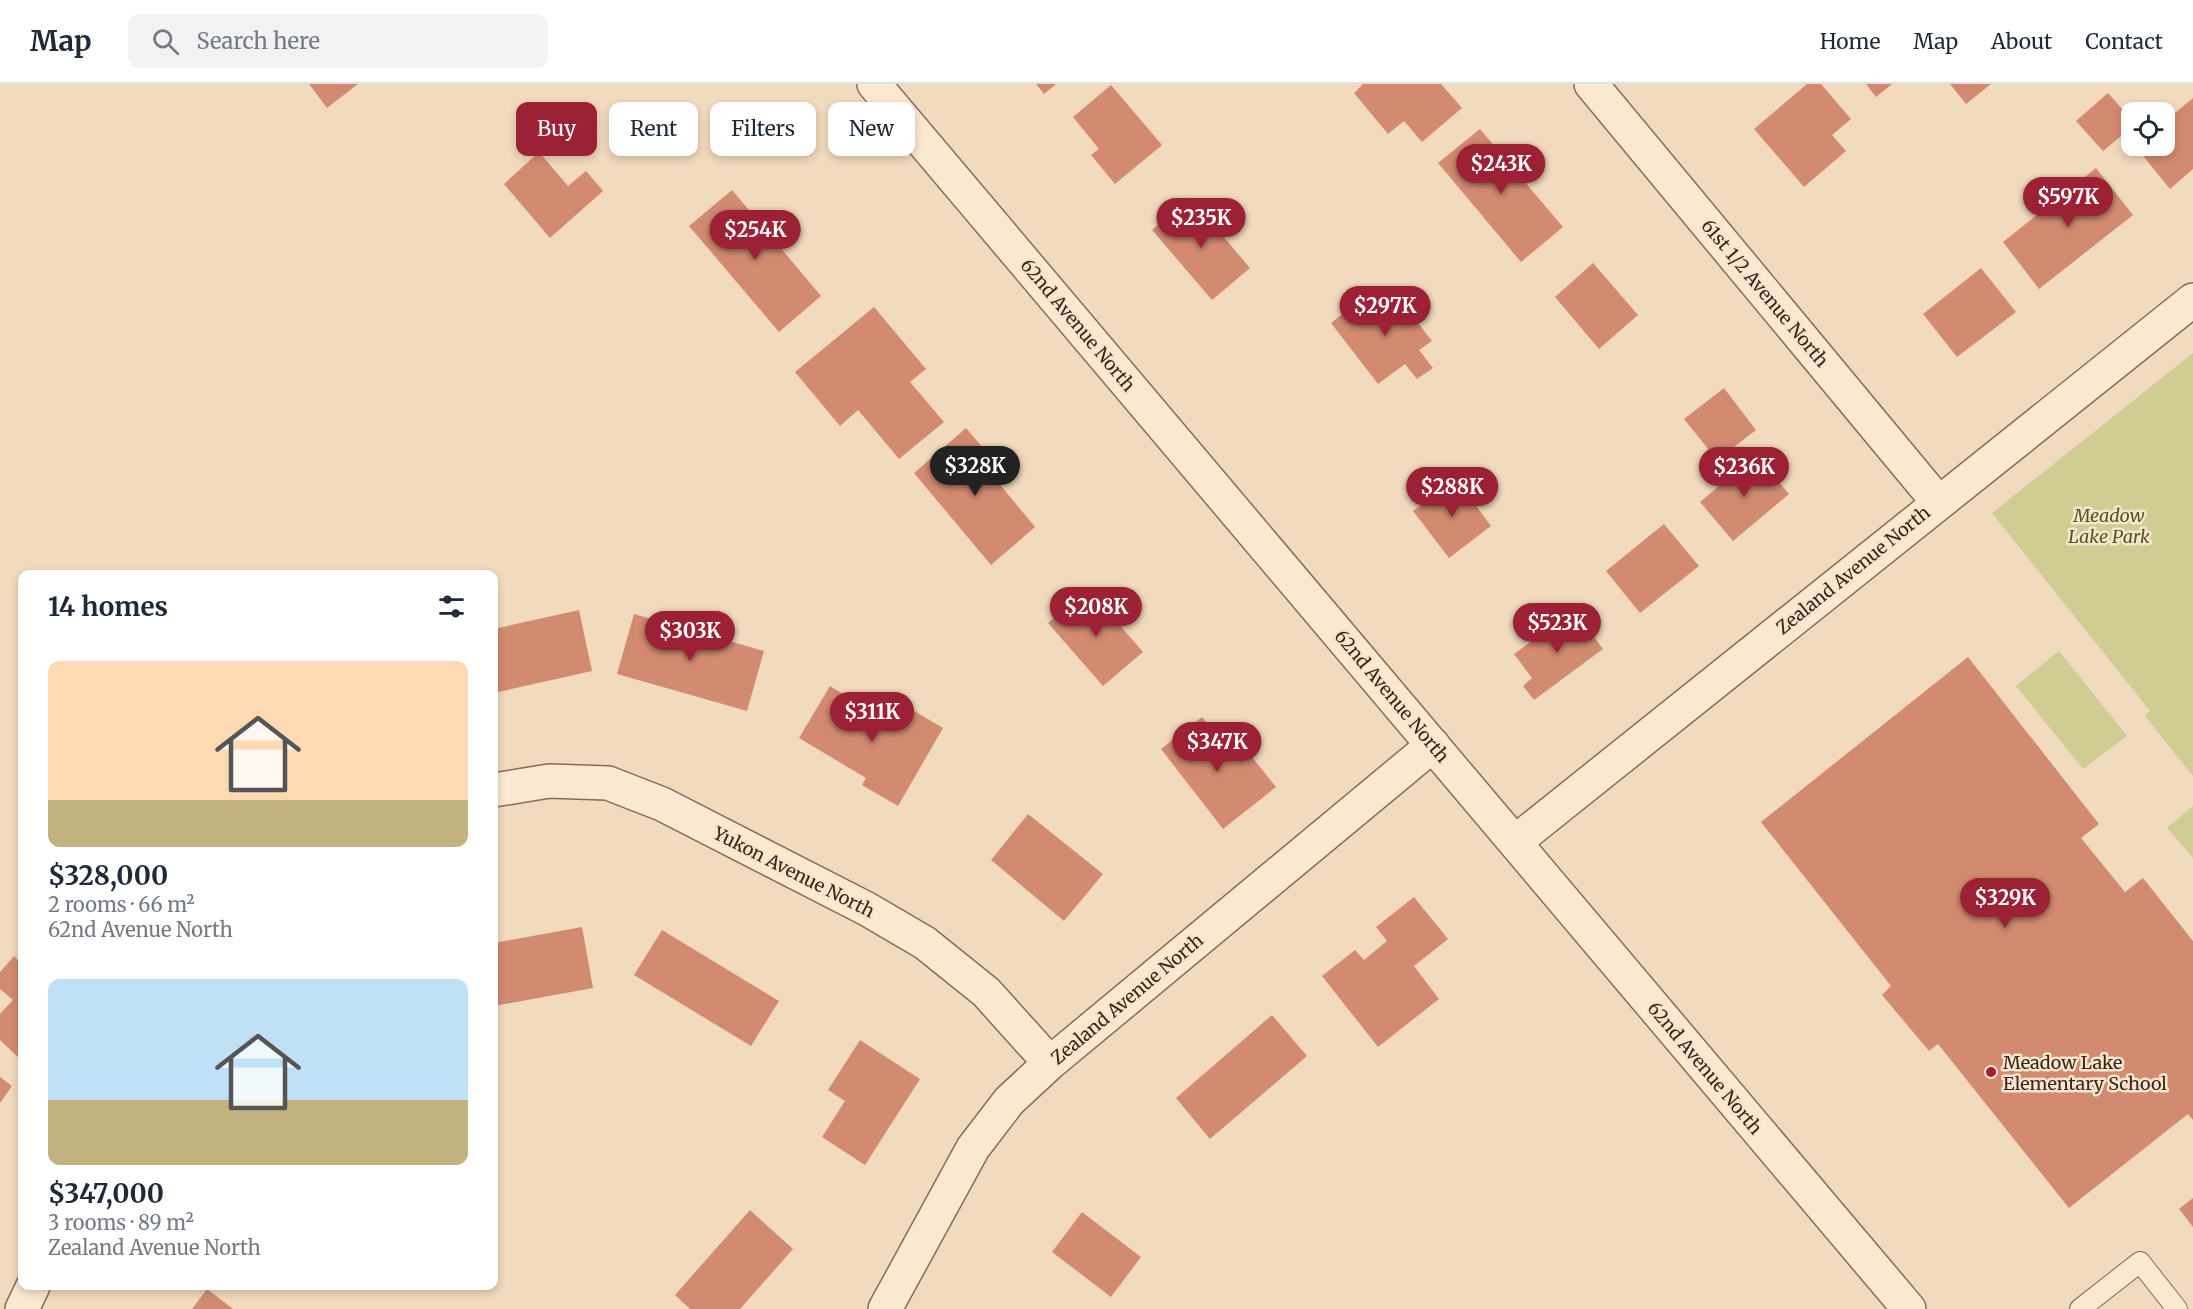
<!DOCTYPE html>
<meta charset="utf-8">
<style>
:root{--surface:#fff;--page:#f2f2f3;--text:#1f2937;--muted:#747a83;--line:#e0e1e3;--accent:#9d2135}
body{margin:0;font-family:Merriweather,serif;background:var(--page);color:var(--text);height:100vh;display:flex;flex-direction:column;font-size:22px;white-space:nowrap}
*{box-sizing:border-box;margin:0}
p{font-size:20px;color:var(--muted)}
.icon{flex:none;width:33px;height:33px;fill:none;stroke:currentColor;stroke-width:2;stroke-linecap:round;stroke-linejoin:round}
.map{position:relative;flex:1;overflow:hidden}
.sheet{position:absolute;left:18px;top:486px;width:480px;height:720px;display:flex;flex-direction:column;background:var(--surface);border-radius:12px;box-shadow:0 3px 9px #0003}
.sheet>*{flex:none}
.guide{position:absolute;left:516px;top:18px;width:570px;height:54px;display:flex;gap:12px}
.controls{position:absolute;left:2121px;top:18px;display:grid;gap:12px}
.controls a{display:grid;place-items:center;width:54px;height:54px;border-radius:12px;background:var(--surface);box-shadow:0 3px 9px #0003;font-size:30px}
.price{position:absolute;translate:-50% -51px;padding:0 14px;border-radius:21px;background:var(--accent);color:#fff;font-size:20px;line-height:39px;filter:drop-shadow(0 2px 3px #0008)}
.price::after{content:'';position:absolute;left:50%;top:36px;width:18px;height:14px;margin-left:-9px;background:inherit;clip-path:polygon(0 0,100% 0,50% 100%)}
.price.active{background:#222;color:#fff}
ul{padding:0;list-style:none}
li{display:grid;align-content:center;gap:12px;height:318px;padding:0 30px}
li span{display:grid;place-items:center;height:186px;border-radius:12px;color:#555}
li>.icon{margin-inline-start:auto}
span .icon{width:108px;height:108px;fill:#fffc;stroke-width:1}
li b{font-size:26px}
h2{display:flex;justify-content:space-between;align-items:center;height:72px;padding:0 30px;font-size:26px}
.tag{padding:0 21px;border-radius:12px;background:var(--surface);box-shadow:0 3px 9px #0003;font-size:21px;line-height:54px}
.tag.active{background:var(--accent);color:#fff}
header{display:flex;align-items:center;gap:36px;box-sizing:border-box;height:84px;padding:0 30px;background:var(--surface);border-bottom:2px solid var(--line)}
header strong{font-size:28px}
nav{display:flex;gap:33px;margin-inline-start:auto;font-size:21px}
.search{width:420px;height:54px;background:var(--page);display:flex;align-items:center;gap:15px;box-sizing:border-box;padding:0 21px;border-radius:12px;color:var(--muted);font-size:22px}
.map>svg:first-child{display:block}
</style>
<header>
<strong>Map</strong>
<div class="search"><svg class="icon" aria-label="search" viewBox="0 0 24 24"><circle cx="10" cy="10" r="6"/><path d="M15 15l6 6"/></svg>Search here</div>
<nav><a>Home</a><a>Map</a><a>About</a><a>Contact</a></nav>
</header>
<div class="map">
<svg width="2193" height="1225" viewBox="0 0 2193 1225">
<rect width="100%" height="100%" fill="#f1dabe"/>
<path fill="#cfcd91" d="M2193 269V692L2145 632 2150 627 1992 429Z
M2059 567 2127 652 2083 685 2016 602Z
M2193 722V774L2167 744Z"/>
<path fill="#d28b71" d="M309 0H358L327 24Z
M1036 0H1056L1044 10Z
M1363 0H1441L1462 24 1422 58 1404 37 1388 50 1354 9Z
M1807 0H1821L1851 35 1832 51 1846 67 1804 103 1754 45Z
M1866 0H1892L1876 13Z
M1950 0H1991L1966 20Z
M1111 1 1162 61 1115 100 1091 71 1099 65 1073 33Z
M2108 9 2132 36V43L2103 67 2076 37Z
M2193 14V85L2170 105 2135 62H2164V38Z
M1480 45 1563 143 1521 178 1438 79Z
M539 68 568 102 586 87 603 107 550 154 504 100Z
M2096 84 2133 131 2039 205 2003 158Z
M732 106 821 212 779 248 689 142Z
M1190 113 1250 184 1212 216 1152 146Z
M1593 179 1638 231 1599 265 1555 213Z
M1981 184 2016 228 1957 273 1923 230Z
M1393 207 1432 257 1419 266 1433 284 1417 295 1405 280 1378 300 1331 239 1364 213 1372 224Z
M874 223 926 285 910 298 944 338 899 375 858 326 840 342 795 288Z
M1724 304 1756 346 1717 376 1684 335Z
M966 344 996 379 988 386 1035 443 991 481 914 389Z
M1756 371 1789 410 1733 457 1700 418Z
M1456 395 1491 442 1449 474 1413 427Z
M1664 440 1699 482 1640 529 1606 487Z
M1088 505 1143 568 1103 602 1048 539Z
M579 526 592 587 494 609V545Z
M1574 526 1603 565 1534 616 1523 602 1532 594 1514 570Z
M634 530 764 567 747 627 617 590Z
M1968 573 2099 740 2081 754 2125 808 2143 794 2193 857V1036L2188 1030 2069 1124 1938 960 1929 967 1882 911 1891 902 1761 738Z
M830 602 893 640 904 621 943 644 898 722 862 701 866 694 799 654Z
M1202 633 1236 677 1248 668 1276 703 1223 745 1161 665Z
M1028 730 1103 790 1064 837 991 776Z
M1414 813 1448 855 1414 882 1439 915 1378 963 1322 892 1355 866 1364 876 1387 857 1376 843Z
M582 843 593 904 494 922V859Z
M662 846 779 917 751 962 634 891Z
M14 872 22 880V977L0 956V930L13 916 0 905V888Z
M1272 931 1307 972 1210 1055 1176 1014Z
M860 956 920 995 865 1081 822 1053 845 1017 828 1006Z
M0 993 12 1002 0 1019Z
M2193 1114V1143L2179 1125Z
M750 1126 793 1165 740 1225H690L675 1211Z
M1082 1128 1141 1173 1111 1213 1052 1168Z
M207 1205 233 1225H192Z"/>
<g fill="none" stroke-linecap="round" stroke-linejoin="round">
<g stroke="#8a6a55" stroke-width="22">
<path id="service" d="M2080 1225 2140 1178 2177 1225"/>
</g>
<g stroke="#8a6a55" stroke-width="36">
<path id="minor" d="M1591 0 1938 418
M494 706 549 697 608 699 662 720 867 825 925 859 986 908 1050 979
M1515 758 2193 216
M22 1225 33 1202
M885 1225 973 1064 1009 1017 1050 979 1433 661"/>
</g>
<g stroke="#8a6a55" stroke-width="36">
<path id="tertiary" d="M874 0 1909 1225"/>
</g>
<use href="#service" stroke="#fbe8d1" stroke-width="20"/>
<use href="#minor" stroke="#fbe8d1" stroke-width="33"/>
<use href="#tertiary" stroke="#fbe8d1" stroke-width="33"/>
</g>
<circle fill="#9d2135" stroke="#f8e5ce" stroke-width="2" cx="1991" cy="988" r="6"/>
<g text-anchor="middle" dominant-baseline="central" stroke-width="5" stroke-linejoin="round" paint-order="stroke">
<g font-size="18" fill="#38251b" stroke="#f8e5ce">
<text transform="translate(1765 209) rotate(50)">61st 1/2 Avenue North</text>
<text transform="translate(1078 241) rotate(50)">62nd Avenue North</text>
<text transform="translate(1853 486) rotate(-39)">Zealand Avenue North</text>
<text transform="translate(1392 612) rotate(50)">62nd Avenue North</text>
<text transform="translate(794 788) rotate(27)">Yukon Avenue North</text>
<text transform="translate(1127 915) rotate(-40)">Zealand Avenue North</text>
<text transform="translate(1705 984) rotate(50)">62nd Avenue North</text>
</g>
<g font-size="18" font-style="italic" fill="#515620" stroke="#f8e5ce">
<text x="2109" y="431">Meadow<tspan x="2109" dy="21">Lake Park</tspan></text>
</g>
<g font-size="18" fill="#38251b" stroke="#f8e5ce" text-anchor="start">
<text x="2003" y="978">Meadow Lake<tspan x="2003" dy="21">Elementary School</tspan></text>
</g>
</g>
</svg>
<div class="controls">
<a><svg class="icon" aria-label="locate" viewBox="0 0 24 24"><circle cx="12" cy="12" r="6"/><path d="M12 2v4M12 18v4M2 12h4M18 12h4"/></svg></a>
</div>
<b class="price" style="left:1501px;top:111px">$243K</b>
<b class="price" style="left:2068px;top:144px">$597K</b>
<b class="price" style="left:1201px;top:165px">$235K</b>
<b class="price" style="left:755px;top:177px">$254K</b>
<b class="price" style="left:1385px;top:253px">$297K</b>
<b class="price active" style="left:975px;top:413px">$328K</b>
<b class="price" style="left:1744px;top:414px">$236K</b>
<b class="price" style="left:1452px;top:434px">$288K</b>
<b class="price" style="left:1096px;top:554px">$208K</b>
<b class="price" style="left:1557px;top:570px">$523K</b>
<b class="price" style="left:690px;top:578px">$303K</b>
<b class="price" style="left:872px;top:659px">$311K</b>
<b class="price" style="left:1217px;top:689px">$347K</b>
<b class="price" style="left:2005px;top:845px">$329K</b>
<div class="guide">
<a class="tag active">Buy</a>
<a class="tag">Rent</a>
<a class="tag">Filters</a>
<a class="tag">New</a>
</div>
<section class="sheet">
<h2>14 homes<svg class="icon" aria-label="filters" viewBox="0 0 24 24"><path d="M4 7h16M4 17h16"/><circle cx="9" cy="7" r="2"/><circle cx="15" cy="17" r="2"/></svg></h2>
<ul>
<li><span style="background:linear-gradient(#ffd9b3 75%,#c2b280 0)"><svg class="icon" aria-label="home" viewBox="0 0 24 24"><path d="M3 11l9-7 9 7M6 9v11h12V9"/></svg></span><div><b>$328,000</b><p>2 rooms · 66 m²</p><p>62nd Avenue North</p></div></li>
<li><span style="background:linear-gradient(#bfe0f5 65%,#c2b280 0)"><svg class="icon" aria-label="home" viewBox="0 0 24 24"><path d="M3 11l9-7 9 7M6 9v11h12V9"/></svg></span><div><b>$347,000</b><p>3 rooms · 89 m²</p><p>Zealand Avenue North</p></div></li>
</ul>
</section>
</div>
